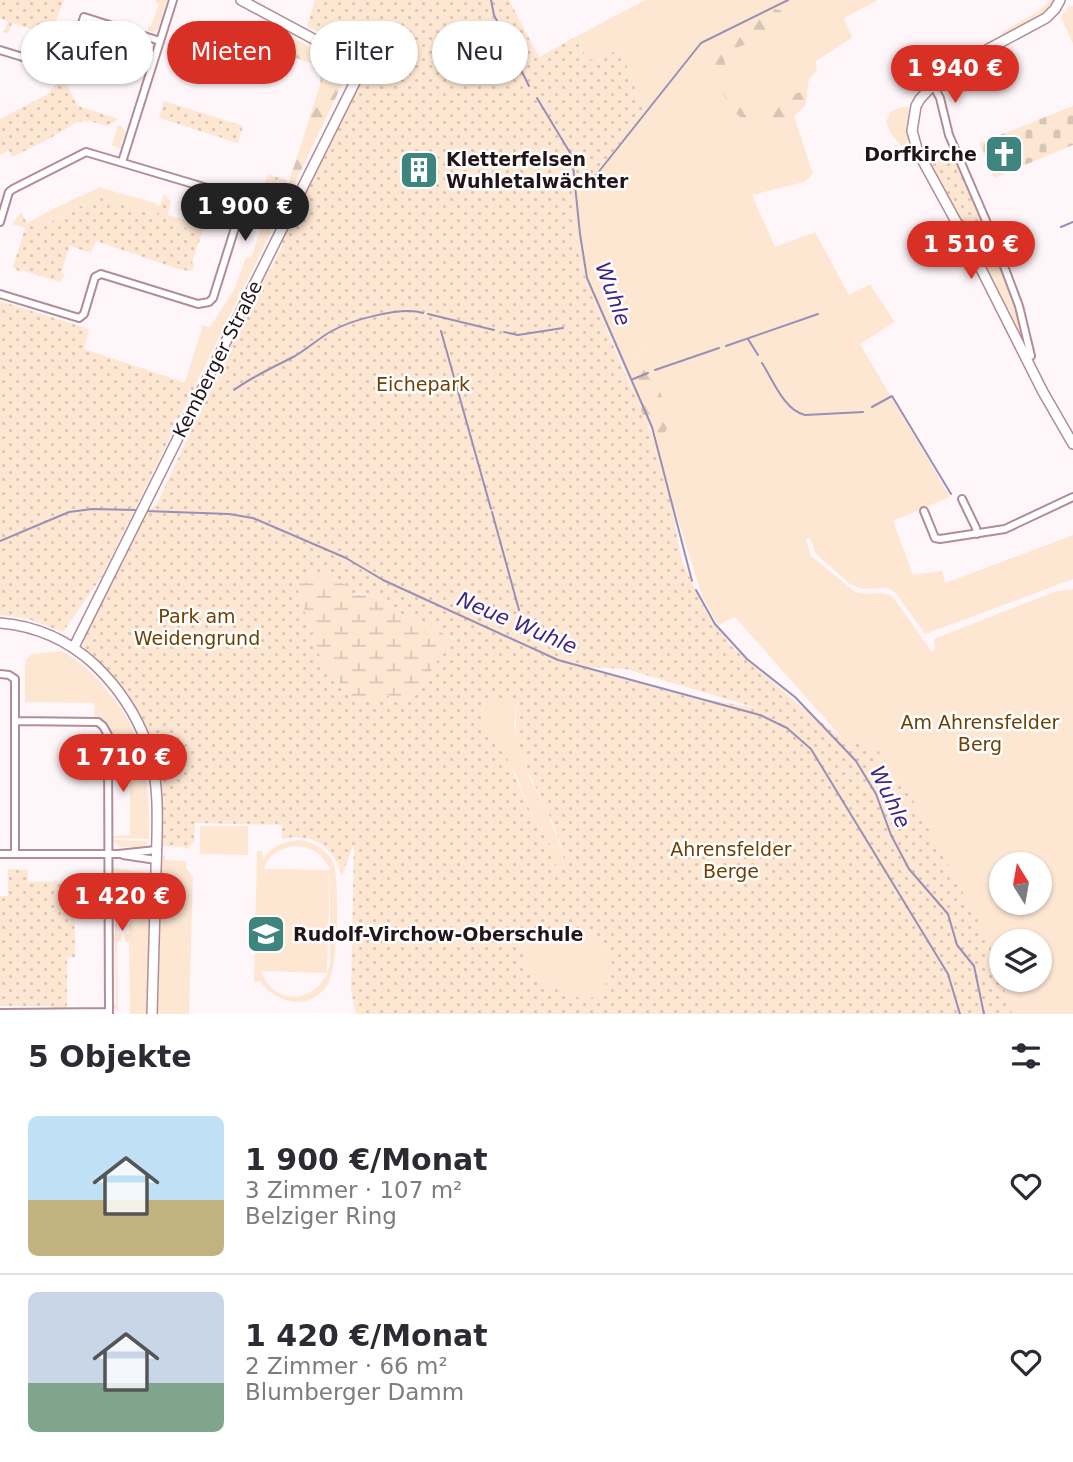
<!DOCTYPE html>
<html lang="de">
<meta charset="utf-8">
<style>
:root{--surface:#fff;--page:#f7f7f7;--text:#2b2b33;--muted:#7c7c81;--line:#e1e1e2;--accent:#d93025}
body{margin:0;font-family:"DejaVu Sans",sans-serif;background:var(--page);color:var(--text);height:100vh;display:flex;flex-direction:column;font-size:26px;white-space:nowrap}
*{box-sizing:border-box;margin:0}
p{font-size:23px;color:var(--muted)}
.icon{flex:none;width:38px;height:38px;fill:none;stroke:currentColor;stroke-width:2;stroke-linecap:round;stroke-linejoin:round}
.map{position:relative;height:1014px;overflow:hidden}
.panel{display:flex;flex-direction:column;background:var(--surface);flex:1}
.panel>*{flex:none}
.hud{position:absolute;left:21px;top:21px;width:700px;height:63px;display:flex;gap:14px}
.needle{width:46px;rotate:349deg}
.fabs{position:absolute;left:989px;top:852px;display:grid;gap:14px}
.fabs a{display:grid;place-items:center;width:63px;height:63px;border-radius:50%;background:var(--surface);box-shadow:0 2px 5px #0004;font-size:35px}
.price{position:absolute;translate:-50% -60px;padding:0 16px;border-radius:24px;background:var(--accent);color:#fff;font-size:23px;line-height:46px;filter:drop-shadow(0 2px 4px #0008)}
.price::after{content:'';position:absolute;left:50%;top:42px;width:21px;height:16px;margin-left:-10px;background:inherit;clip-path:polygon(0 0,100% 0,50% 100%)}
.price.current{background:#222;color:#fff}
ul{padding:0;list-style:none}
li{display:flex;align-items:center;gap:21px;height:175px;padding:0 28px}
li+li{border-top:2px solid var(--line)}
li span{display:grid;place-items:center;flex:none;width:196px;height:140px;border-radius:10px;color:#555}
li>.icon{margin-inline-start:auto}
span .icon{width:84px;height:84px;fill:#fffc;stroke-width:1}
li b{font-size:30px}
h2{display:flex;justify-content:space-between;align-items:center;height:84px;padding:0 28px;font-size:30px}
.pill{padding:0 24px;border-radius:32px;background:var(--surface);box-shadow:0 2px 5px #0004;font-size:24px;line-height:63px}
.pill.current{background:var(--accent);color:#fff}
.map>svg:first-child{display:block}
</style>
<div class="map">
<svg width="1073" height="1014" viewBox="0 0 1073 1014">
<defs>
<pattern id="forest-firs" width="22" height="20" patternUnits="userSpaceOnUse" patternTransform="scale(1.75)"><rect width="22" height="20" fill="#fde7d3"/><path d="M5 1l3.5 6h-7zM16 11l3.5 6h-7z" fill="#d9c5b5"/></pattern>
<pattern id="wetland-marsh" width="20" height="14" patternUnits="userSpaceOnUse" patternTransform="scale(1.75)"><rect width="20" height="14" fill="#fde7d3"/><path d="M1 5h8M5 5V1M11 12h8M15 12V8" fill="none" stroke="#d9c5b5"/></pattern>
<pattern id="cemetery-stones" width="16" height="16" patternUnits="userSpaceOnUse" patternTransform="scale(1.75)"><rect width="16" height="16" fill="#fde7d3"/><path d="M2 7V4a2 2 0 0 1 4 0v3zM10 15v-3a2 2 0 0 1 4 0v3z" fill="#d9c5b5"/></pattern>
<pattern id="park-dots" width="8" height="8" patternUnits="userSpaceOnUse" patternTransform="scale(1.75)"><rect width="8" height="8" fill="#fde7d3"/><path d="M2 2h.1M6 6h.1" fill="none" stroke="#d9c5b5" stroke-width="1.8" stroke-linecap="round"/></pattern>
</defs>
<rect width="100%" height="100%" fill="#fff6f9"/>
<path fill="#fde7d3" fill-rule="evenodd" d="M156 0H167L158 29 153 32 148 31V26H151L159 4 155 2Z
M645 0H878L844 18 852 38 816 61 817 71 809 79 805 106 794 116 813 174 804 182 752 195 775 247 815 232 849 295 870 284 895 322 860 344 950 497 893 521 913 575 942 571 945 583 1073 535V579L925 634 895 592 887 588 863 589 850 584 816 554 810 538 806 539 811 556 854 591C867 598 880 588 893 597L932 652 935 649 934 639 1056 591 1073 589V1014H1012L988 939 913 800 877 749 843 739 735 617 718 625 703 598 648 427 656 438 649 350 639 352 633 362 624 367 587 284 577 246 572 203 645 111 619 49 594 61 585 56 579 35ZM1001 864H1040V903H1001ZM1001 942H1040V980H1001Z
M1050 0H1056L1039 18 996 41 995 39 1003 35 1002 32 1039 11Z
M1069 6H1073V44L1061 17Z
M901 107H907L909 110C908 120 911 137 906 145L901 146 890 132 886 122 890 112Z
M118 125 122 126 127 137H123L120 145 123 147V149L113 146 112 144Z
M100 187 96 198 38 228 27 223C52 209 74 199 100 187Z
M105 189 155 203 160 206 158 215 102 198Z
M168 215 195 223 197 220 204 225 202 233 166 221Z
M242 216 263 218 270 223 271 232 195 386 184 385 202 328 199 325 210 327 235 288 246 257 251 258 262 225Z
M991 241 1012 295 1026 350 977 252 983 243Z
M62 651C86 665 96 677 113 698 147 740 149 784 149 839L111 838 114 836 130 835V734H111L107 725 95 719 94 703 25 702V661L32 654Z
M518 698 514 723 529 777 547 810 567 866 556 868V855L533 817 516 775 480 727 484 699Z
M200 826H248V855L200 854Z
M112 840 149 841 144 847H119Z
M301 840C314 843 324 848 332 860 341 876 338 968 328 984 312 1011 276 1005 260 981L254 983 257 851H262L263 859C272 846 284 841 301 840ZM293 846C311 846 324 854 330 870L264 869C268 855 279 849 293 846ZM330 873V965L327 973V972ZM261 971 327 973V974C312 1004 273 1005 261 971Z
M165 855V860L186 861V868L193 877 189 1014H157L161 857Z
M112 868 151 873 146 1014H130L129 942H125V934H129L130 873H115Z
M117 877V934H121V941L117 942 118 1010H116L112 1007 116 1003 115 944 111 941V934H115V882L112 880Z
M588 929 594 932 616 970 599 993 586 1001 534 978 524 968 526 944 530 937 572 936 581 931Z"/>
<path fill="url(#forest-firs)" d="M774 9 780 10 785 16V21L781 27 757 35 752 42 738 47 724 58 729 85 754 111 763 116 791 95 800 92 807 95 805 106 794 116 753 127C719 104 723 87 708 52L709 46 718 36Z
M285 33 343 66 346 76 285 204 281 208 268 206 250 196 252 183 285 194 320 85 321 72 313 69 314 64 284 54 278 71 274 70Z
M649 350 669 424 665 432 664 441C644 432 633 388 624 367L633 362 639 352Z"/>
<path fill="url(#wetland-marsh)" d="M313 571 344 584 358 595 369 594 389 603 399 614 428 624 456 641C451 648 442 653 437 661 422 685 419 701 389 703L390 695 372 701 352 700 318 653 297 587 298 580Z"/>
<path fill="url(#cemetery-stones)" d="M1073 106V145L994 178 979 143Z"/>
<path fill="url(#park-dots)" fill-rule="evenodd" d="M0 0H64L54 26 56 27 51 35 12 23 8 34 4 32 8 21 0 19Z
M315 0H509L539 57 579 35 585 56 594 61 620 49 645 112 572 203 577 246 587 284 648 427 669 494 682 561 705 610 730 645 797 703 843 739 877 749 913 800 988 939 1012 1014H356L351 990 354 843 342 876C334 846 312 832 282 839V825L195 823 194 842 187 849 184 847 162 846 160 765 149 732 127 692 84 648 83 637 147 511 157 504 263 277 267 269 270 271 283 244 280 243 283 236 354 94 368 70V63L377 44 366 39 355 46 344 45 307 26ZM313 571 344 584 351 593 369 594 389 603 399 614 428 624 456 640C451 649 442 653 437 661 422 685 420 701 389 703V694L372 701 352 700 318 653 297 587 298 580 307 583 309 573ZM585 667 626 669 757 708 686 696ZM484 699H518C510 745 527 769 546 808 555 826 561 847 566 866L556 868V855L533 817 503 749 480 727ZM588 929 594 932 616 970 599 993 586 1001 534 978 524 968 526 944 530 937C544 938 558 942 572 936 578 934 581 930 588 929Z
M59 80 66 83 78 106 119 119 107 126 90 121 77 122 47 140 12 157 9 150 0 155V119L48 94Z
M164 101 243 126 238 143 159 118Z
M949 147 985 229V234L977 240 971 239 926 158Z
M268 174 287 180 284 192 264 185Z
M100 187 105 189 103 198 157 215 164 194 171 202 166 221 202 233 192 263 194 264 193 270 189 271 178 269 96 241 91 253 70 246 61 273 65 274 60 282 21 270 20 272 13 267 25 228 12 224 21 212 27 223 39 228 96 198Z
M0 301 89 329 84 349 195 386 102 576 63 632 26 618 0 615Z
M8 869 28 870V882L74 881 75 957 67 958V1010H52L51 1006H0V896H8Z"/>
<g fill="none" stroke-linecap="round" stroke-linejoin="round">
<path stroke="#9890b6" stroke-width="2" d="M491 0 494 15 529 86
M440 56 497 57 515 61
M537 98 572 156 580 234 587 278 652 427 692 581
M585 189 701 43 788 0
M1061 227 1073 222
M428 314 494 330
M441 331 491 509
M504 332 518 335 563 328
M748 339 758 355
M726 346 818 314
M762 363C773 380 784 410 805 415L863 412
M655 370 719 348
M633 379 648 373
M234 390C253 376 274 367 295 356 307 349 318 339 330 332 350 320 402 306 423 313
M872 407 892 396 951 494
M145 511 229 514 253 518 346 558 383 580 558 660 760 715 787 728 811 749 948 974 960 1014
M492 512 519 610
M0 541 69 512 92 509 136 510
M696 590 715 624 747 659 795 697 856 761 876 794 891 835 909 869 948 914 957 945 974 966 984 1014"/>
<g stroke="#b28c98" stroke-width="10">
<path id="minor" d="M0 50 55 67H64L71 59 84 17 160 41
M262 74 265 75
M933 85 940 98 949 135 993 237 1019 306 1031 356
M122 162 173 0
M0 222 9 192 13 189 86 152 244 199 276 218 285 221
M970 247 993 237
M0 294 79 318 84 314 95 277 101 274 198 304 209 302 213 298 244 199
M962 499 976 528 977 534
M924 511 935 538 940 539 1005 529 1073 497
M0 674 9 675 15 679V854
M15 721 98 722 103 726 108 735 109 1014
M0 854H118L156 850
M123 855 156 860
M0 1013 109 1012"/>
</g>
<g stroke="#b28c98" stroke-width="12">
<path id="secondary" d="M1060 0 1055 9 1046 18 964 62 933 85 920 99 916 106 912 131 918 152 970 247 1043 392 1073 444
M0 623C37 626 68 640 95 665 118 687 136 714 147 744 161 784 157 829 156 871 155 918 153 966 152 1014
M74 647 358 76 357 67 347 57 241 0"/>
</g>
<use href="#minor" stroke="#fff" stroke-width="6"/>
<use href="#secondary" stroke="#fff" stroke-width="9"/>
</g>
<defs>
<g id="church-square" transform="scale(2.0125)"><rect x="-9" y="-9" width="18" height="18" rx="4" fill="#3e857f" stroke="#fff"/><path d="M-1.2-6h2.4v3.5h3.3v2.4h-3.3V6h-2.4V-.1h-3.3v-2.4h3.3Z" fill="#fff"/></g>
<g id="building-square" transform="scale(2.0125)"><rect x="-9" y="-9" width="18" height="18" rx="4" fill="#3e857f" stroke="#fff"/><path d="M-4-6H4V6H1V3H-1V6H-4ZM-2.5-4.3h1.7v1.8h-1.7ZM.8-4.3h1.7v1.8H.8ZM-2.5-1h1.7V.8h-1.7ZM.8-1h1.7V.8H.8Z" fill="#fff"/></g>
<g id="school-square" transform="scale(2.0125)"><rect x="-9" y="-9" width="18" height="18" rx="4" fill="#3e857f" stroke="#fff"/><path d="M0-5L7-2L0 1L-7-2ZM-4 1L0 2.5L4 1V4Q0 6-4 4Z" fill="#fff"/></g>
</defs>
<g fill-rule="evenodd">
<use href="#church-square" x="1004" y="154"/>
<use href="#building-square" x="419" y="170"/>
<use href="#school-square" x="266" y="934"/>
</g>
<g text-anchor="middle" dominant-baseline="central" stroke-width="5" stroke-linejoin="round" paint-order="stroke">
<g font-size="19" font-weight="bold" fill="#221419" stroke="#fff" text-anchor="start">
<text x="977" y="154" text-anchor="end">Dorfkirche</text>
<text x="446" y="159">Kletterfelsen<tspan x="446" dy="22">Wuhletalwächter</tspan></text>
<text x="293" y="934">Rudolf-Virchow-Oberschule</text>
</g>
<g font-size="19" fill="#221419" stroke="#fff">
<text transform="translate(217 359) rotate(-63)">Kemberger Straße</text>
</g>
<g font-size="19" fill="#6e4005" stroke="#fff">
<text x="423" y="384">Eichepark</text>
<text x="197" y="616">Park am<tspan x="197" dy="22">Weidengrund</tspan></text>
<text x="980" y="722">Am Ahrensfelder<tspan x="980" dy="22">Berg</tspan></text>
<text x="731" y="849">Ahrensfelder<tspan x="731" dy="22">Berge</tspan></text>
</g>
<g font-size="21" font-style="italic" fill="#402586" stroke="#fff">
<text transform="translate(613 294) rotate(70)">Wuhle</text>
<text transform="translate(517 623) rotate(23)">Neue Wuhle</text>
<text transform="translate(890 797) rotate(64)">Wuhle</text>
</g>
</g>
</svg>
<div class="fabs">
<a><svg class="needle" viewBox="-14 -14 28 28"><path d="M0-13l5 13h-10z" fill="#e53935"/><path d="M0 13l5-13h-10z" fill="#7c7c81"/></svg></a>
<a><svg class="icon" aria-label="layers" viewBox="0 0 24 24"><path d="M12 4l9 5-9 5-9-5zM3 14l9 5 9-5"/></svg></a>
</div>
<b class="price" style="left:955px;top:105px">1 940 €</b>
<b class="price current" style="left:245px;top:243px">1 900 €</b>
<b class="price" style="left:971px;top:281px">1 510 €</b>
<b class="price" style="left:123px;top:794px">1 710 €</b>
<b class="price" style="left:122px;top:933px">1 420 €</b>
<div class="hud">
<a class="pill">Kaufen</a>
<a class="pill current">Mieten</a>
<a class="pill">Filter</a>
<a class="pill">Neu</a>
</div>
</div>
<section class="panel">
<h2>5 Objekte<svg class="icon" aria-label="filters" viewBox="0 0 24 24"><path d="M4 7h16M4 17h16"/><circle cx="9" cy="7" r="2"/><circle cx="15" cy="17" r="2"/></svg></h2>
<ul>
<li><span style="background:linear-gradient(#bfe0f5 60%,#c2b280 0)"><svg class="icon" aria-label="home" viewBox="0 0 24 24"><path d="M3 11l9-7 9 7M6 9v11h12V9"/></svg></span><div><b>1 900 €/Monat</b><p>3 Zimmer · 107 m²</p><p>Belziger Ring</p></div><svg class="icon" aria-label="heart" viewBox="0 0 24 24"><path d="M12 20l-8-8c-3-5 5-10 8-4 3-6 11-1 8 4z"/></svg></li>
<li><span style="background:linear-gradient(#c9d6e8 65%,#7fa58c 0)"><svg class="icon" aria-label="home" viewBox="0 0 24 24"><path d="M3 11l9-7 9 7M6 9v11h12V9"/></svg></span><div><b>1 420 €/Monat</b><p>2 Zimmer · 66 m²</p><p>Blumberger Damm</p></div><svg class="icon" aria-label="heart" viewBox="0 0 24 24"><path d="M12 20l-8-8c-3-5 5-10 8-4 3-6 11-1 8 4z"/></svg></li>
</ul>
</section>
